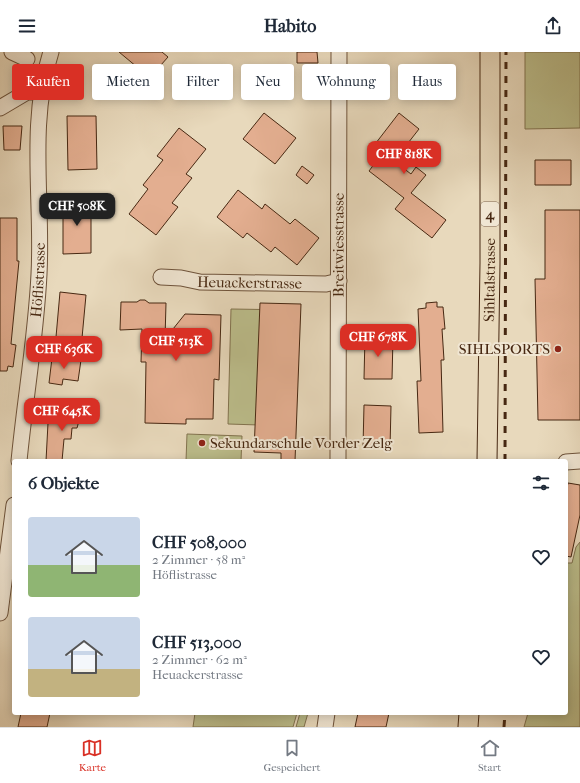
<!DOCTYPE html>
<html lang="de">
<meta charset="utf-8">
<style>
:root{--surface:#fff;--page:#f2f2f3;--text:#1f2937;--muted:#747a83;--line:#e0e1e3;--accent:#d93025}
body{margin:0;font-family:"IM FELL French Canon",serif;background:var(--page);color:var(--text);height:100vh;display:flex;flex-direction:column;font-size:15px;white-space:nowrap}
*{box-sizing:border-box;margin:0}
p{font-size:13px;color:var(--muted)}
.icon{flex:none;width:22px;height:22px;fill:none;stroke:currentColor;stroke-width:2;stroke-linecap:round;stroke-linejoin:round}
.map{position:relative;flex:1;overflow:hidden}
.details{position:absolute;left:12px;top:407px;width:556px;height:256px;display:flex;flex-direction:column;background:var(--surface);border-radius:4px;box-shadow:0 2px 10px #0003}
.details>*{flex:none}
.top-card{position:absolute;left:12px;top:12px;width:556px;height:36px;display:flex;gap:8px}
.price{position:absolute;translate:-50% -34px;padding:0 9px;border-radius:8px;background:var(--accent);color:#fff;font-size:13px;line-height:26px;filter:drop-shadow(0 1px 2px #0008)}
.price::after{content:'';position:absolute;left:50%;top:24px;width:12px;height:9px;margin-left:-6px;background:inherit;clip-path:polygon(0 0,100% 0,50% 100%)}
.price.active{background:#222;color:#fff}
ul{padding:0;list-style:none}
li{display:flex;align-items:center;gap:12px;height:100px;padding:0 16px}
li span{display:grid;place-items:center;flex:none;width:112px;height:80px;border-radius:4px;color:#555}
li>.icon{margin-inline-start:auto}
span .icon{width:48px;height:48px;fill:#fffc;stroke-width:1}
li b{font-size:17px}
h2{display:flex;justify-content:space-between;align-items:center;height:48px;padding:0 16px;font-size:17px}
.tag{padding:0 14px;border-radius:4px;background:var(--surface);box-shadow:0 2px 10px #0003;font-size:14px;line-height:36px}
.tag.active{background:var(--accent);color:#fff}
header{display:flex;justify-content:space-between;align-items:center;height:52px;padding:0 16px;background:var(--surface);font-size:18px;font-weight:800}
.tabs{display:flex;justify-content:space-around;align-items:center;height:56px;border-top:1px solid var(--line);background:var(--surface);font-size:11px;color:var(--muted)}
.tabs a{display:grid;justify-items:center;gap:2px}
.tabs .active{color:var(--accent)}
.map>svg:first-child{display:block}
</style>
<header><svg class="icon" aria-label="menu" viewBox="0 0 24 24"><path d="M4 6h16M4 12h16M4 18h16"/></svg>Habito<svg class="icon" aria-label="share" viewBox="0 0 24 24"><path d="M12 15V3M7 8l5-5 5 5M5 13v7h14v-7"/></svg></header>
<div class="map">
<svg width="580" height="675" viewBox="0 0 580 675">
<rect width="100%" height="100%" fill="#e8d9bc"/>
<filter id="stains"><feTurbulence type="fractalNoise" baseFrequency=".005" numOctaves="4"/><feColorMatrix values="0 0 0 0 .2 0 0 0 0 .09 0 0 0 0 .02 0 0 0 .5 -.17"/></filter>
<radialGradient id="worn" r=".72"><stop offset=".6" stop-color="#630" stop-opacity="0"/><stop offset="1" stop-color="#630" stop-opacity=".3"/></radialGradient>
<path fill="#bcbe8c" stroke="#82734f" d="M525 0H580V76L525 77Z
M231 257 293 258 290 374 228 372Z
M187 382 242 384 241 409H186Z
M580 490V675H524L528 661H566V511H572L576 495Z
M195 661H297L293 675H193Z
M300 661H308L304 675H296Z"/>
<path fill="#e3ae90" stroke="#472812" d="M119 0H162L168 5 153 22 146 16 143 20Z
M297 0H317L318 11H297Z
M264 61 296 86 275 112 243 87Z
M399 61 419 77 394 109 411 122 416 115 426 123 411 141 446 168 432 186 395 157 404 146 369 119 378 107 369 100Z
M67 64H96L97 117 68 118Z
M3 74H22L20 98H4Z
M179 76 206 97 186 122 192 126 172 151 178 155 156 183 129 162 148 137 143 133 163 108 157 104Z
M535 108H571V133H535Z
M302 114 314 123 307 132 296 123Z
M238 138 262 157 265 152 290 172 295 167 319 186 297 213 275 195 271 200 247 181 243 186 217 165Z
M63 149H91V201L63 202Z
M545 158H580V368H538L535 227H545Z
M0 166H17V209H19L11 292 16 293 13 315 8 314 7 319H0Z
M60 240 86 243 82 286 56 285Z
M140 248H145L149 251H166L165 287 185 262 221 263 219 328 214 327 213 367H186V372L145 371 146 310H141L142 277 120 278 121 250H137Z
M437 250V255H443L445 277H442L444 308H441L443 380 419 381 417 329H421L418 257 426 256V251Z
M260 251 301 252 295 409H281V401L254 400Z
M365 284 393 285 392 327H364Z
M59 305 81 308 78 329 63 327 62 333 49 331 52 306 59 307Z
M67 350 83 354 77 376H72L71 387H64L62 409H46L48 371H60Z
M364 353 391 354 390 396 363 395Z
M568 431 580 433V463L571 505 566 504V441Z
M21 661H50L47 675H18Z
M358 661H389L386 675H355Z"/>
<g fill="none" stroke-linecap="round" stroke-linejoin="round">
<g stroke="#6f543c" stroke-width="17">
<g id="minor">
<path d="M12 0 27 7"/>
<path d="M0 56 27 40H41"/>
<path id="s1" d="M161 225 181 226 200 230 326 232 339 229"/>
<path id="s2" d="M19 409C25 347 36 285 39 222 43 149 28 71 51 0"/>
<path id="s3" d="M338 409 339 0"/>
<path d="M566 410 580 409"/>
<path d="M0 561 14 453"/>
<path d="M325 675 327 661"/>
</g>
</g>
<g stroke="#472812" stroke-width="21">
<g id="major">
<path id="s4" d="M487 409 490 211V0"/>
<path d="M468 675 469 661"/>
</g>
</g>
<use href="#minor" stroke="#f0e6d3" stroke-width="15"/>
<use href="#major" stroke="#e8d9bc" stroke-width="19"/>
<path stroke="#472812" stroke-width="3" stroke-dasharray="7 7" stroke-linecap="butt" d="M505 409 506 0
M504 675 505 661"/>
</g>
<g fill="#8f2418" stroke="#f0e6d3" stroke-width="1.5">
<circle cx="558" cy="297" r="4"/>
<circle cx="202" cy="391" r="4"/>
</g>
<g text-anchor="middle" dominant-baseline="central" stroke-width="4" stroke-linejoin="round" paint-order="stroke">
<rect fill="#f0e6d3" stroke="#7a614c" stroke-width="1" x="481" y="150" width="18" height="24" rx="3"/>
<g font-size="14" font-weight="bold" fill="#472812">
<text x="490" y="162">4</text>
</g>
<g font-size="15" fill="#472812" stroke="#f0e6d3">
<text stroke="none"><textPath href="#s3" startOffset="216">Breitwiesstrasse</textPath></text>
<text stroke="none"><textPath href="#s2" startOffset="182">Höflistrasse</textPath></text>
<text stroke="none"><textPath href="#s4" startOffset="181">Sihltalstrasse</textPath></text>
<text stroke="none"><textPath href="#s1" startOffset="89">Heuackerstrasse</textPath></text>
</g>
<g font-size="15" fill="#472812" stroke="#f0e6d3" text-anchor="end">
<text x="550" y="297">SIHLSPORTS</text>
<text x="210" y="391" text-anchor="start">Sekundarschule Vorder Zelg</text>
</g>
</g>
<rect width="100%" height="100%" filter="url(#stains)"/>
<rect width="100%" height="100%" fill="url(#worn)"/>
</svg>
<b class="price" style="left:404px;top:123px">CHF 818K</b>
<b class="price active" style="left:77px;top:175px">CHF 508K</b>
<b class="price" style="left:378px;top:306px">CHF 678K</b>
<b class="price" style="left:176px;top:310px">CHF 513K</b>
<b class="price" style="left:64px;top:318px">CHF 636K</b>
<b class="price" style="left:62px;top:380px">CHF 645K</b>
<div class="top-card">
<a class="tag active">Kaufen</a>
<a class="tag">Mieten</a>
<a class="tag">Filter</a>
<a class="tag">Neu</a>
<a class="tag">Wohnung</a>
<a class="tag">Haus</a>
</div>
<section class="details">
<h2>6 Objekte<svg class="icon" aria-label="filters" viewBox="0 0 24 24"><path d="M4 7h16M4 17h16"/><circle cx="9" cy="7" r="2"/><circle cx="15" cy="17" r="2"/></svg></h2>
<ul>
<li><span style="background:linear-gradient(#c9d6e8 60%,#8fb573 0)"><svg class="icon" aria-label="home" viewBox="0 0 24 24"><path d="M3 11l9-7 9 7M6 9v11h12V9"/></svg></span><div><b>CHF 508,000</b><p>2 Zimmer · 58 m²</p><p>Höflistrasse</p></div><svg class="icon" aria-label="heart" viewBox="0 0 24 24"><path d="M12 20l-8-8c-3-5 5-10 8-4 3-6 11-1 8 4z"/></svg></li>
<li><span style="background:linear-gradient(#c9d6e8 65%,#c2b280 0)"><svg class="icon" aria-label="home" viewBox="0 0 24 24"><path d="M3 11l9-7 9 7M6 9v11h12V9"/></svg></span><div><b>CHF 513,000</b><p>2 Zimmer · 62 m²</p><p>Heuackerstrasse</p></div><svg class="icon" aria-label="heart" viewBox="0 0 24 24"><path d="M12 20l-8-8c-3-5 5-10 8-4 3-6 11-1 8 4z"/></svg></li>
</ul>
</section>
</div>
<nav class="tabs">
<a class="active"><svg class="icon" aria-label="map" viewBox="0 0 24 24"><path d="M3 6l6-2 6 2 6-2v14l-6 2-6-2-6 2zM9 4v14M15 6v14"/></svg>Karte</a>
<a><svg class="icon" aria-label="saved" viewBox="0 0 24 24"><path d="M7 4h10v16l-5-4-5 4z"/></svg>Gespeichert</a>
<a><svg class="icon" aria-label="home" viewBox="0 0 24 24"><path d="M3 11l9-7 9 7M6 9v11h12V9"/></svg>Start</a>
</nav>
